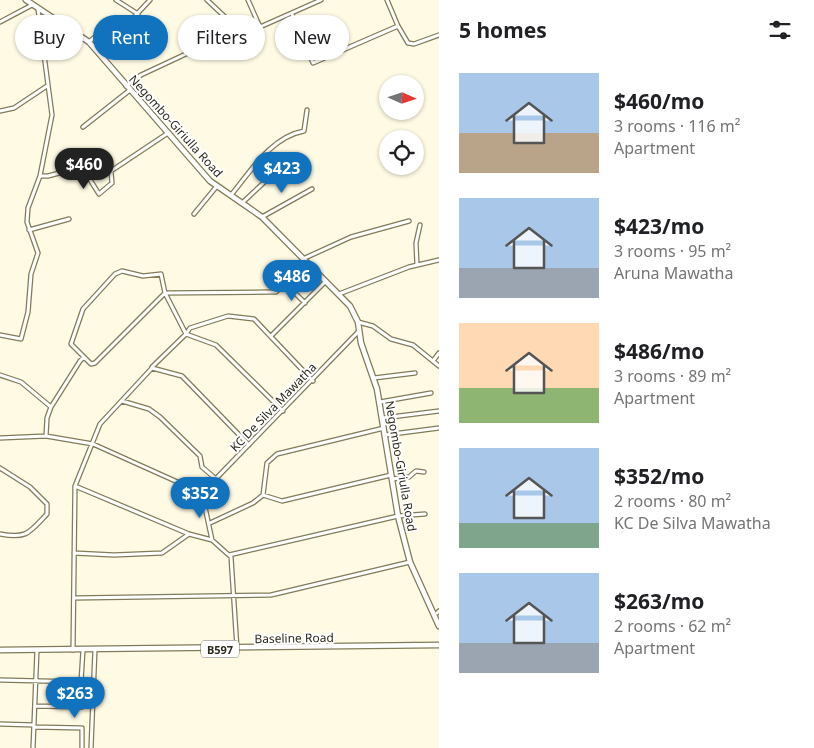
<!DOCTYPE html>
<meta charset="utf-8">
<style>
:root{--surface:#fff;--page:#f2f2f2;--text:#202124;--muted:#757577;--accent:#1172be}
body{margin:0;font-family:"Noto Sans",sans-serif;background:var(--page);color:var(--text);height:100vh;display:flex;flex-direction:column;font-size:19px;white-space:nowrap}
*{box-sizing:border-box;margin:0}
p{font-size:16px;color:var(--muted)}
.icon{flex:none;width:28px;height:28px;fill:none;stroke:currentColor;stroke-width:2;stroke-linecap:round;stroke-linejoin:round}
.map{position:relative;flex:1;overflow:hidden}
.side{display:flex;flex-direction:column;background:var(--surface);width:375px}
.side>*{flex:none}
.banner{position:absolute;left:15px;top:15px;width:349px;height:45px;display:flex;gap:10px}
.needle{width:32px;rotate:93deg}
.tools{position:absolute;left:379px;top:75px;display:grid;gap:10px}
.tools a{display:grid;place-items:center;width:45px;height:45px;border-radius:50%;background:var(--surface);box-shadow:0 1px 4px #0004;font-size:25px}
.price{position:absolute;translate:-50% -42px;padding:0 11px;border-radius:18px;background:var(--accent);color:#fff;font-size:16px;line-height:32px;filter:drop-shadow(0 1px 2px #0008)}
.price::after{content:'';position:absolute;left:50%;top:30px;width:15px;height:11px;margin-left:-8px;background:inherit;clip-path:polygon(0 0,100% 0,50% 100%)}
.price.current{background:#222;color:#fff}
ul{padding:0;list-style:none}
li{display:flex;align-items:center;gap:15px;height:125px;padding:0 20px}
li span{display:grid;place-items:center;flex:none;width:140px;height:100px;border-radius:0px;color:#555}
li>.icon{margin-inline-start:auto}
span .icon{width:60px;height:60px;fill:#fffc;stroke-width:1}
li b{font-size:21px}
h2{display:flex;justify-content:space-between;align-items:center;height:60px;padding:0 20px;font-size:21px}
.tag{padding:0 18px;border-radius:22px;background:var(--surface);box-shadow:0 1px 4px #0004;font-size:18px;line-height:45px}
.tag.current{background:var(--accent);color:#fff}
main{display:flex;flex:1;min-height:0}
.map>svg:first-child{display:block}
</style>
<main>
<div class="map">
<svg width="439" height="748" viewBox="0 0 439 748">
<rect width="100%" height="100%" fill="#fefae4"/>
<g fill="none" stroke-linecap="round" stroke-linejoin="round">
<g stroke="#817b59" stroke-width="5.5">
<path id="minor" d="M116 0 138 14
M207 0 239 30
M248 0 260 27
M387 0 398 26 408 43 414 44 439 35
M292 14 313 63 398 26
M0 22 32 5
M89 42 105 28 116 33 120 32 150 0
M126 86 141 75 235 31 260 27 321 0
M0 111 14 108 47 86
M83 127 130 90
M40 176H48L82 167 99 194 112 183 111 171 168 133
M231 195C251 171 271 137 304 131L307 110
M242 203 272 175 281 182
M194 214 217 186
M262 217 312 189
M29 230 69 219
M305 258 351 237 409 221
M417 265 416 243 420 225
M339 294 409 267 439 260
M358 322 373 326 391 339 413 345 439 366
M0 335 21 339 28 312 31 274 38 253 27 222 28 208 40 176 52 115 38 9
M271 336 326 281
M84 357 71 344 83 309 115 274 122 271 143 276 161 274 165 293 270 292H276L285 283 305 303
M433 361 439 353
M152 367 186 334 216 345 283 411
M0 375 21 382 51 407 47 418 46 436
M374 378 415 373
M122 401 149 409 160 417 200 456 202 467 216 479
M380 402 431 393
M51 407 80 361 84 357 91 364 95 363 165 293 186 334 190 328 228 316 254 319 313 381
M383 418 439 411
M385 435 439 428
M0 438 46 436 93 444 202 493 359 331
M0 468 30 487 47 504V514C29 533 27 539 0 534
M392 479 409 477 416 471 424 472
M75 486 189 534 212 540 231 557 237 648
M202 493 212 540
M263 495 282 501 391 475
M210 523 253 503 263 495 267 463 277 454 384 428
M74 553 114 555 162 553 189 534
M229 555 398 516 425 514
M75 598 271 595 410 562
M437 613 439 611
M73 650 75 486 100 424 152 368 182 376 249 445
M0 680 84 682 82 707 35 706
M81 682 83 650
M0 724 34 725
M34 727 82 728V748
M33 748 37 650
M91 748 95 649"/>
</g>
<g stroke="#817b59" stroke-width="7">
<path id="major" d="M26 0 89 42 210 181 262 217 350 306 358 322 361 343 377 389 398 516 410 562 439 626
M0 650 439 645"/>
</g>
<use href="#minor" stroke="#fff" stroke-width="3"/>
<use href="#major" stroke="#fff" stroke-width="4.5"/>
</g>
<g text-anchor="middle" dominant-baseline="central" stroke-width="4" stroke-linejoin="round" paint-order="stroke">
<rect fill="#fff" stroke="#6c6a60" stroke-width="1" x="201" y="640.5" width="38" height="17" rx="4"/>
<g font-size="11" font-weight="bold" fill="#2d2a1c">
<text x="220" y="649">B597</text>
</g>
<g font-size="12" fill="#2d2a1c" stroke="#fff">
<text transform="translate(176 126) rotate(48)">Negombo-Giriulla Road</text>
<text transform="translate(273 407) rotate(-46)">KC De Silva Mawatha</text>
<text transform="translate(401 466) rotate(80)">Negombo-Giriulla Road</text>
<text transform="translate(294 638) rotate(-1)">Baseline Road</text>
</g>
</g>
</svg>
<div class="tools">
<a><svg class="needle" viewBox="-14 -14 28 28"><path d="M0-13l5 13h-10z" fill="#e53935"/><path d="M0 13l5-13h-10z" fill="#757577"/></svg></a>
<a><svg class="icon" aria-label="locate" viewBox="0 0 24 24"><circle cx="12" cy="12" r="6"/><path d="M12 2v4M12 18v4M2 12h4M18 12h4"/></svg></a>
</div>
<b class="price current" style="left:84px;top:190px">$460</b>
<b class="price" style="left:282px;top:194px">$423</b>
<b class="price" style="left:292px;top:302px">$486</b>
<b class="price" style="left:200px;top:519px">$352</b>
<b class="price" style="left:75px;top:719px">$263</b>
<div class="banner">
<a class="tag">Buy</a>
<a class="tag current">Rent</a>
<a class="tag">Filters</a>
<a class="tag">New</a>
</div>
</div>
<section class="side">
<h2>5 homes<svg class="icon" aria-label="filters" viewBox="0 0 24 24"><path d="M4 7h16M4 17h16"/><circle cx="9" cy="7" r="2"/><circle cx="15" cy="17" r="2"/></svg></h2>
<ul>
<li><span style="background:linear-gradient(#a9c7e8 60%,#b9a48a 0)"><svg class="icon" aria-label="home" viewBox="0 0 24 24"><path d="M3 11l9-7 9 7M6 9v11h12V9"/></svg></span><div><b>$460/mo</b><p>3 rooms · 116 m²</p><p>Apartment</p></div></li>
<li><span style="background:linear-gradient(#a9c7e8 70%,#9aa5b1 0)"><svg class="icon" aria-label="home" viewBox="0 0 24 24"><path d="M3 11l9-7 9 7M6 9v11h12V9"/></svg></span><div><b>$423/mo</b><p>3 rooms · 95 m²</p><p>Aruna Mawatha</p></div></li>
<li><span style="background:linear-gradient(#ffd9b3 65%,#8fb573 0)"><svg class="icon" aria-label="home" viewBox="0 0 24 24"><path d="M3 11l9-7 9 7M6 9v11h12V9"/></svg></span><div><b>$486/mo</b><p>3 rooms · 89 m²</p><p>Apartment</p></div></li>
<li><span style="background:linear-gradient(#a9c7e8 75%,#7fa58c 0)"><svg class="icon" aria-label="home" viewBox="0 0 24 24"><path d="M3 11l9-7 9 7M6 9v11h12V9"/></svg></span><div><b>$352/mo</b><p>2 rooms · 80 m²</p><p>KC De Silva Mawatha</p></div></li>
<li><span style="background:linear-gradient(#a9c7e8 70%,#9aa5b1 0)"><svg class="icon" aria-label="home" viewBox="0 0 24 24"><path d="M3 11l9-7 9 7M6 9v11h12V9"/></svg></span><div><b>$263/mo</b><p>2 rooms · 62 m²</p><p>Apartment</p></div></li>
</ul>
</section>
</main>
